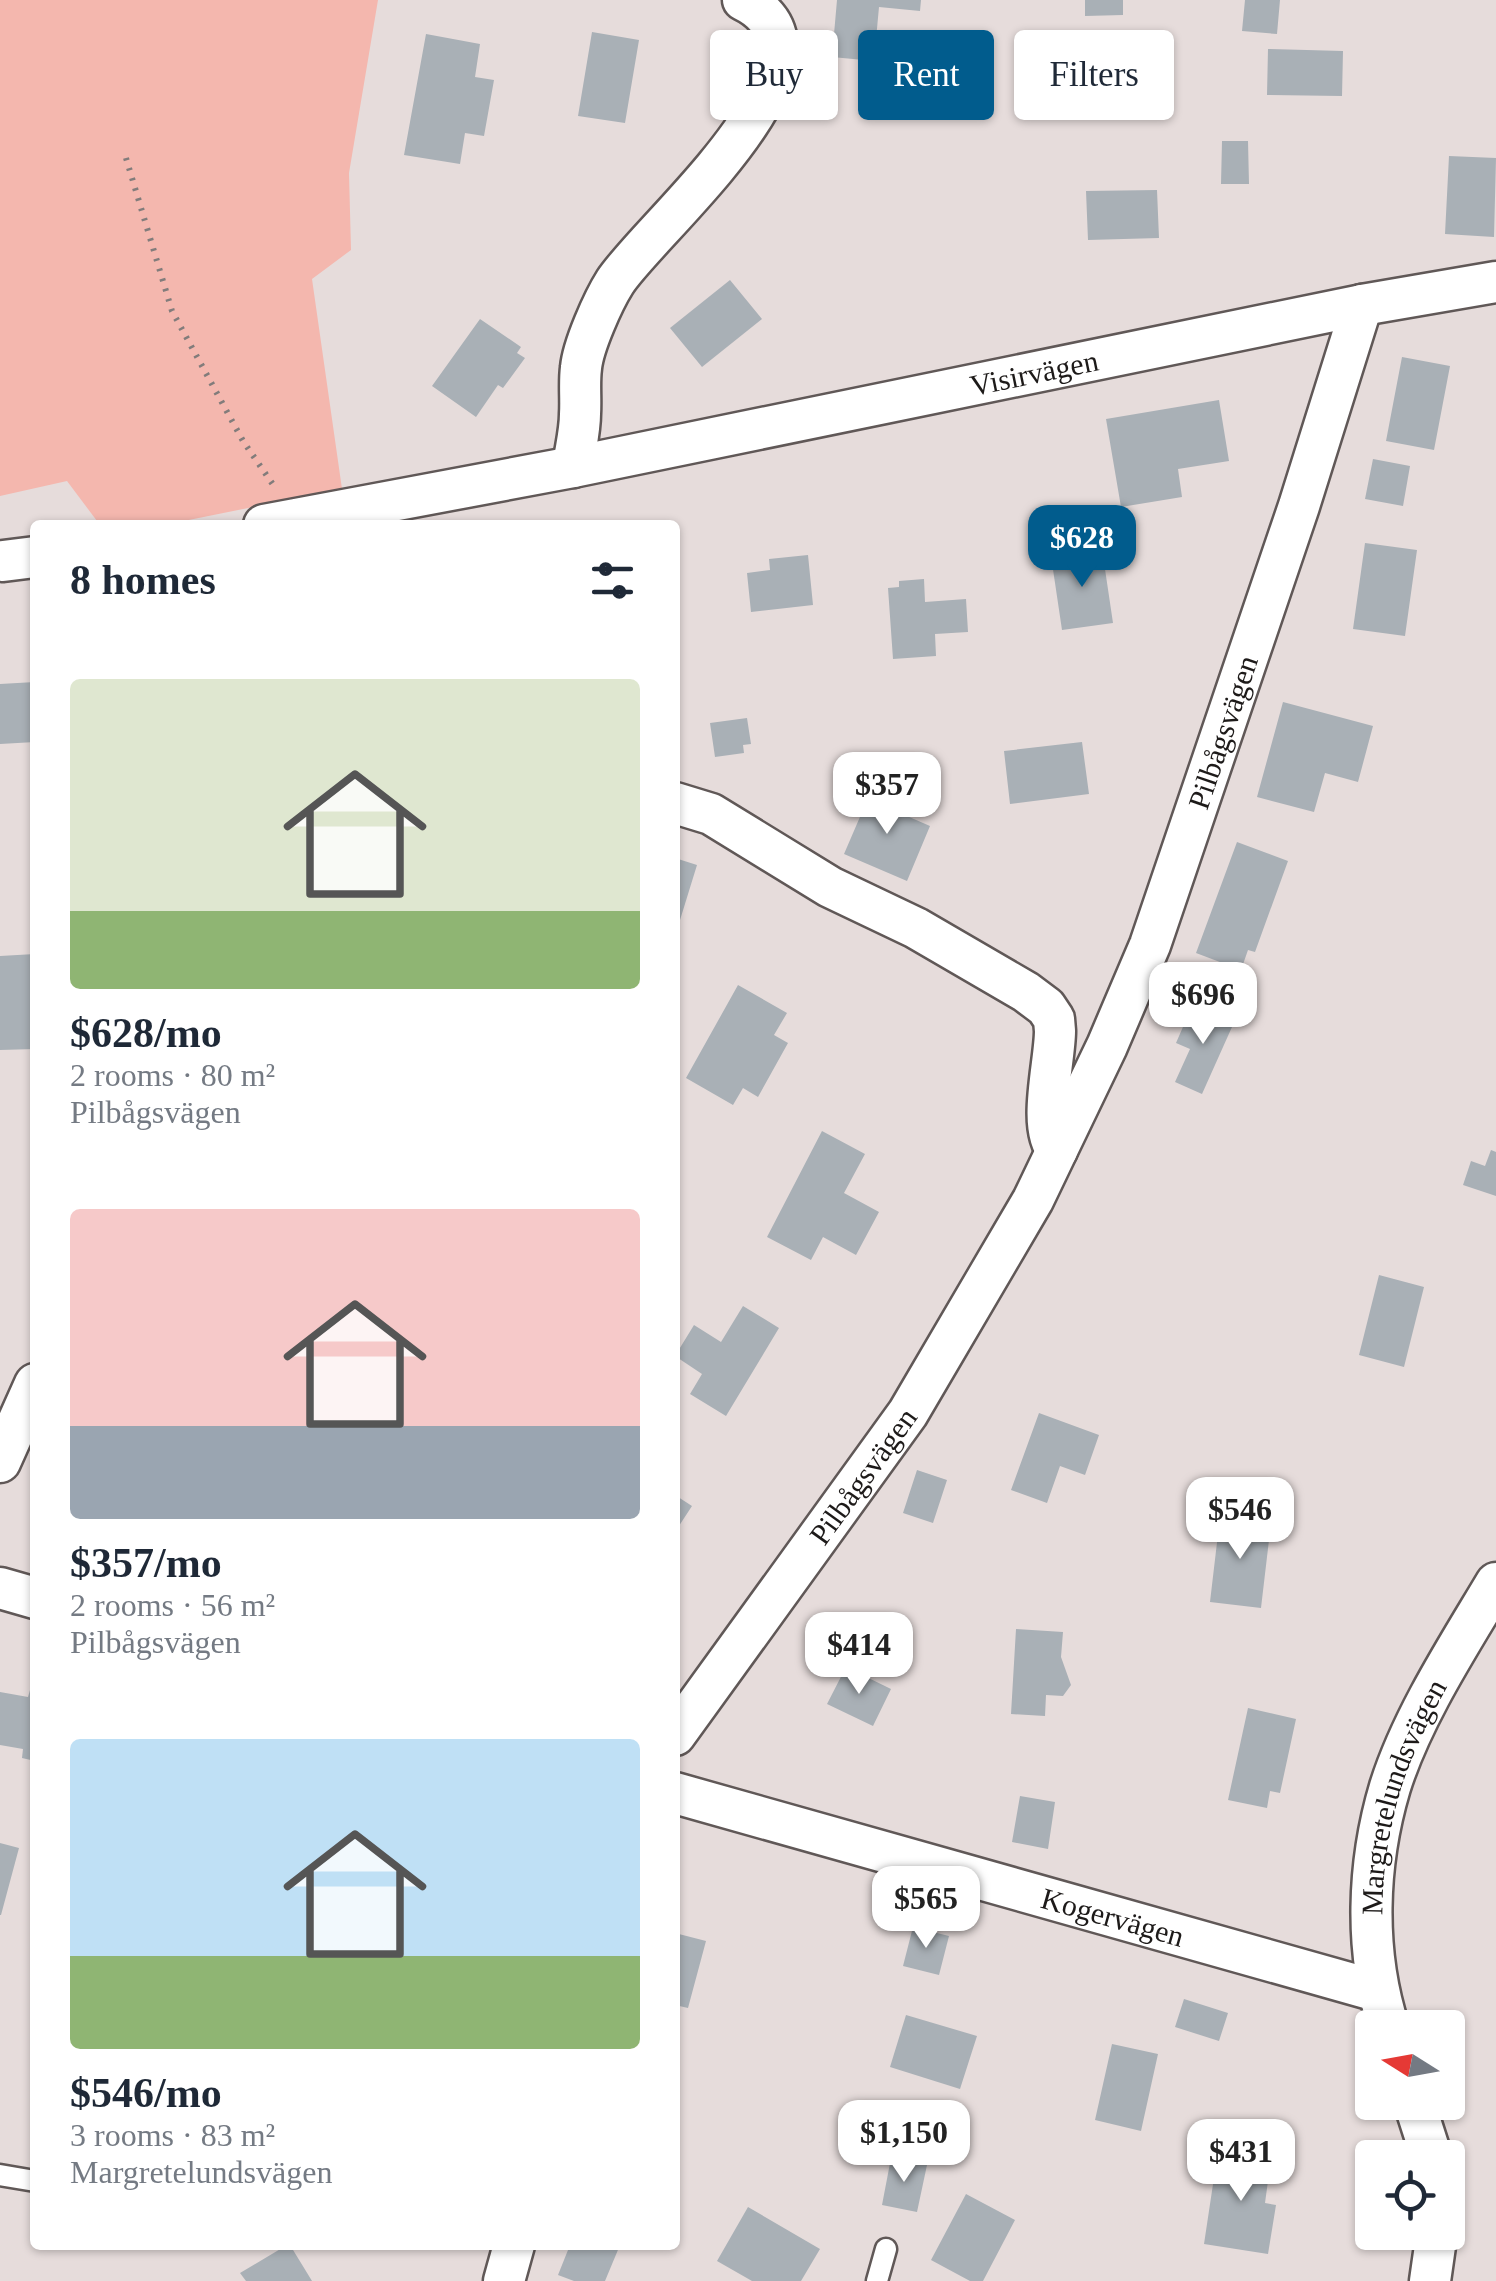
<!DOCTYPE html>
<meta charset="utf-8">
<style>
:root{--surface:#fff;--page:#f6f6f7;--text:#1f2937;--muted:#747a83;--accent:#015c8d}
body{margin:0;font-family:"Times New Roman",serif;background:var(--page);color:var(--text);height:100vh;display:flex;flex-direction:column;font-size:38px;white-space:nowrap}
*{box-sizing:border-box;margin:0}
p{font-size:32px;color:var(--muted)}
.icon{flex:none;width:55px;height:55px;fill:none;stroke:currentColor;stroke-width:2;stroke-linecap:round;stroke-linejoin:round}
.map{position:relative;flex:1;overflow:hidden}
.details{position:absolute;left:30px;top:520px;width:650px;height:1730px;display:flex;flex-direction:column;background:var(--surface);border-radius:10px;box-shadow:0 2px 8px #0004}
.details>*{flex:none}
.top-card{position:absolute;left:710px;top:30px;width:635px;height:90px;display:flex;gap:20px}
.needle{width:65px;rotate:281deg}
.tools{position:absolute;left:1355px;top:2010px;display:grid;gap:20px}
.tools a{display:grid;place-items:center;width:110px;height:110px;border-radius:10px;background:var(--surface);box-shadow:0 2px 8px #0004;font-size:50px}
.price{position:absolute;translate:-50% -85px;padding:0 22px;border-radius:20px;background:#fff;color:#222;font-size:32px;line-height:65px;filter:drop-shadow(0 2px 5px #0008)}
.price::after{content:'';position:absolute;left:50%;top:60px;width:30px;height:22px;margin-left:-15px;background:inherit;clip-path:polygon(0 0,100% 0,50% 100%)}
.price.active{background:var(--accent);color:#fff}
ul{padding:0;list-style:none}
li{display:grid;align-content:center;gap:20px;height:530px;padding:0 40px}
li span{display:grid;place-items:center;height:310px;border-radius:10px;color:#555}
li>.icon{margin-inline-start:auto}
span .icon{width:180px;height:180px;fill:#fffc;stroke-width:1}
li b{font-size:42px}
h2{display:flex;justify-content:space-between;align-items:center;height:120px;padding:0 40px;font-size:42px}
.chip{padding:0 35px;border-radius:10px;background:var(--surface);box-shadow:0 2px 8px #0004;font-size:35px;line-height:90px}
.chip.active{background:var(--accent);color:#fff}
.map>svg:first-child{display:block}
</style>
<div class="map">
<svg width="1496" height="2281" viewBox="0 0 1496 2281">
<rect width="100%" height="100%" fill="#e6dcdb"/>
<path fill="#f4b7ae" d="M0 0H378L349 173 351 250 312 279 342 489 164 525H100L67 481 0 496Z"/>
<path fill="#a9b0b6" d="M837 0H921L920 11 879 7 874 61 832 57Z
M1085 0H1123V15L1085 16Z
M1245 0H1280L1277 34 1242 31Z
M592 32 639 40 625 123 578 116Z
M426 34 480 44 475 77 494 80 484 136 465 133 460 164 404 155Z
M1268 49 1343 51 1342 96 1267 95Z
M1222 141H1248L1249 184H1221Z
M1449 156 1496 158 1494 237 1445 234Z
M1157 190 1159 238 1088 240 1086 191Z
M730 280 762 319 702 367 670 328Z
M480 319 521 347 517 353 525 358 503 388 498 385 476 417 432 386Z
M1402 357 1450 366 1434 450 1386 441Z
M1219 400 1229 461 1178 469 1182 497 1121 507 1106 419Z
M1373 459 1410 466 1403 506 1365 499Z
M1365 543 1417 550 1405 636 1353 629Z
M1102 549 1113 623 1062 630 1051 556Z
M808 555 813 605 751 612 747 573 770 570 769 559Z
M924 579 925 602 966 599 968 632 935 634 936 656 893 659 888 588 899 587V581Z
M35 682V742L0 744V684Z
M1283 702 1373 726 1358 782 1325 773 1314 812 1257 797Z
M747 718 751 744 743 745 744 753 715 757 710 723Z
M1082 742 1089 794 1010 804 1004 751Z
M872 789 905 803 900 813 930 826 907 881 844 854Z
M1237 842 1288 861 1255 952 1248 950 1241 970 1196 953Z
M675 858 697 865 676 933H675Z
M35 954V1049L0 1050V956Z
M738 985 787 1013 774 1035 788 1043 758 1097 743 1088 733 1105 686 1078Z
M1209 1005 1236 1018 1202 1094 1175 1082 1190 1049 1176 1043 1189 1013 1203 1019Z
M822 1131 865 1154 844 1193 879 1212 856 1255 823 1237 811 1260 767 1237Z
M1491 1150 1496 1152V1196L1463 1185 1471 1161 1485 1166Z
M1379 1275 1424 1287 1404 1367 1359 1355Z
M743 1306 779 1328 726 1416 690 1394 702 1374 675 1356 694 1325 721 1342Z
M1039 1413 1099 1435 1085 1475 1060 1466 1047 1503 1011 1490Z
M917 1470 947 1480 933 1523 903 1513Z
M675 1495 692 1506 675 1532Z
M1220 1517 1271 1523 1261 1608 1210 1602Z
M1016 1629 1063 1632 1061 1657 1071 1685 1063 1696 1046 1695 1045 1716 1011 1714Z
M846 1667 891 1689 873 1726 827 1704Z
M30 1690 35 1692V1761L22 1758 23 1749 0 1745V1692L28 1697Z
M1248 1708 1296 1719 1280 1793 1270 1791 1267 1808 1228 1800Z
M1020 1796 1055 1802 1048 1849 1012 1842Z
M0 1843 19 1848 1 1915H0Z
M913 1927 949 1936 939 1975 903 1966Z
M675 1933 706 1941 688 2008 675 2005Z
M1184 1999 1228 2013 1219 2041 1175 2027Z
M906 2015 977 2036 960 2089 890 2067Z
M1112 2044 1158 2054 1141 2131 1095 2120Z
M1218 2151 1271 2159 1265 2203 1276 2205 1268 2254 1204 2244Z
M891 2158 927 2165 917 2212 882 2205Z
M966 2194 1015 2220 983 2281H970L931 2260Z
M748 2207 820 2249 801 2281H752L717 2261Z
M287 2245H290L312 2281H246L240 2273Z
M570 2245H620L605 2281H574L558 2275Z"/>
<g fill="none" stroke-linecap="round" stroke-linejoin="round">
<g stroke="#605857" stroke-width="25">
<path id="lane" d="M0 2175 35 2181
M877 2281 886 2249"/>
</g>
<g stroke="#605857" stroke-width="45">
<g id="street">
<path d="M573 467C575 450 580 432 580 414 581 399 579 383 581 368 583 346 603 301 615 282 649 229 859 56 743 0"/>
<path id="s1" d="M264 525 573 467 1362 305 1496 282"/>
<path d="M3 561 35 557"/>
<path d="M675 803 711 814 830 887 916 928 1026 992 1046 1007 1054 1019 1055 1031C1055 1062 1037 1127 1057 1150"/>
<path d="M0 1462 35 1384"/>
<path d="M0 1588 35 1598"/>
<path id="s2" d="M675 1735 908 1413 1033 1200 1057 1150 1107 1046 1150 945 1299 506 1362 305"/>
<path id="s3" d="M675 1793 1377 1991"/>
<path id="s4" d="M1389 2028C1364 1951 1367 1864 1390 1787 1412 1717 1459 1645 1496 1583"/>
<path d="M1414 2102 1432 2158"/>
<path d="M504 2281 514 2245"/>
<path d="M1430 2281 1437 2232"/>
</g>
</g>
<path stroke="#827c7b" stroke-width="6" stroke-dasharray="2.5 8" stroke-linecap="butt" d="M126 158 172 311 243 441 274 486"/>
<use href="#lane" stroke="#fff" stroke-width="20"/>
<use href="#street" stroke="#fff" stroke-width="40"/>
</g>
<g text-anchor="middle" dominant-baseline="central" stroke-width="8" stroke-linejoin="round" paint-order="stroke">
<g font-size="30" fill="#1d1a19" stroke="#fff">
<text stroke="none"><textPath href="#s1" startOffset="785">Visirvägen</textPath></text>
<text stroke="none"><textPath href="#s2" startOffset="1150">Pilbågsvägen</textPath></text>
<text stroke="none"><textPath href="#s2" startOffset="320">Pilbågsvägen</textPath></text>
<text stroke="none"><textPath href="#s4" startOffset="238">Margretelundsvägen</textPath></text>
<text stroke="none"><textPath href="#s3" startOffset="455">Kogervägen</textPath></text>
</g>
</g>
</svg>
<div class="tools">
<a><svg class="needle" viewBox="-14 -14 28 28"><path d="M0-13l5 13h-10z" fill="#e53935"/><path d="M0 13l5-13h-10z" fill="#747a83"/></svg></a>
<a><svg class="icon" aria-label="locate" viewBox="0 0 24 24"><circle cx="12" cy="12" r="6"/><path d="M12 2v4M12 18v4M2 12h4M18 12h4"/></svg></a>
</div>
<b class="price active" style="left:1082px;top:590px">$628</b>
<b class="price" style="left:887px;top:837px">$357</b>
<b class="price" style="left:1203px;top:1047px">$696</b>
<b class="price" style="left:1240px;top:1562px">$546</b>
<b class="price" style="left:859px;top:1697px">$414</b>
<b class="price" style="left:926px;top:1951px">$565</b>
<b class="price" style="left:904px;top:2185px">$1,150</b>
<b class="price" style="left:1241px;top:2204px">$431</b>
<div class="top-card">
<a class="chip">Buy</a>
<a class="chip active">Rent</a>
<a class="chip">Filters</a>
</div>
<section class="details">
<h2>8 homes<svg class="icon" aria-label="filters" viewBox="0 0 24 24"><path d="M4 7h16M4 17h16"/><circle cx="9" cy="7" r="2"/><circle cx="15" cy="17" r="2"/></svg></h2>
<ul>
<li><span style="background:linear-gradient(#dfe7d0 75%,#8fb573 0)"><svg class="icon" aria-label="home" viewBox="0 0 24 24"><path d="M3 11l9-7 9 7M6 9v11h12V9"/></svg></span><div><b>$628/mo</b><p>2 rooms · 80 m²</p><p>Pilbågsvägen</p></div></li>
<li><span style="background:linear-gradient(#f6c9c9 70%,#9aa5b1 0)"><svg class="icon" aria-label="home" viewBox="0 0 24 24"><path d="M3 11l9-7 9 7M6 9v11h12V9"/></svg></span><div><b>$357/mo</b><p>2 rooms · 56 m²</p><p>Pilbågsvägen</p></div></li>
<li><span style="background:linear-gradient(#bfe0f5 70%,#8fb573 0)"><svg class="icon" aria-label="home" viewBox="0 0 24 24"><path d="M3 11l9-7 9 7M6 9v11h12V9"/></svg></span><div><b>$546/mo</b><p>3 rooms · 83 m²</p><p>Margretelundsvägen</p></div></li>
</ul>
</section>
</div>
